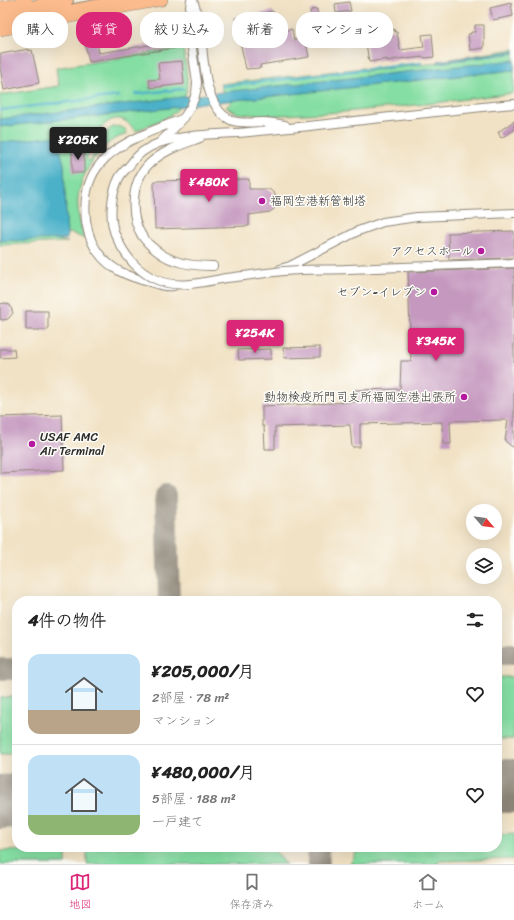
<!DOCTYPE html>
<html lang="ja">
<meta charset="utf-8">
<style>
:root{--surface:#fff;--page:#f6f6f6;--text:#222;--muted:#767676;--line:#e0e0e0;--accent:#db2777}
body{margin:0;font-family:Sriracha,"Klee One",sans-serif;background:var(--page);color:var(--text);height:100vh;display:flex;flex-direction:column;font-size:15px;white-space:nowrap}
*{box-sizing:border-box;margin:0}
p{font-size:13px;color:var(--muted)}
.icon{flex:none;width:22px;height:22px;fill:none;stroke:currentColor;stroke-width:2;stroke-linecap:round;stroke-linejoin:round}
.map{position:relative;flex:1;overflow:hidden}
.drawer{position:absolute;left:12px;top:596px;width:490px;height:256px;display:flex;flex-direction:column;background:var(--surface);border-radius:16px;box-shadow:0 4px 16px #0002}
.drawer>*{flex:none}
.guide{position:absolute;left:12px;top:12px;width:490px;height:36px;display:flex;gap:8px}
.needle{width:26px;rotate:118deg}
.buttons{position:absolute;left:466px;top:504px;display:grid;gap:8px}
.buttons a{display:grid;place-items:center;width:36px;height:36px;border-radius:50%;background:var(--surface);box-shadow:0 4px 16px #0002;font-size:20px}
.price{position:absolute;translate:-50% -34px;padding:0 9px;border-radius:4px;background:var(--accent);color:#fff;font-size:13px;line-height:26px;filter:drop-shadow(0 1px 2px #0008)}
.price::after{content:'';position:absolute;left:50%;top:24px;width:12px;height:9px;margin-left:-6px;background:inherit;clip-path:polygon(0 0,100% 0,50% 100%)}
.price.active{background:#222;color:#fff}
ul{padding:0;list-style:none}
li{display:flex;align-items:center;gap:12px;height:100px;padding:0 16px}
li+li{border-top:1px solid var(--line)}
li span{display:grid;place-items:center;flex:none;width:112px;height:80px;border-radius:12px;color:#555}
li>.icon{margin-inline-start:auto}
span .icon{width:48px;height:48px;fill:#fffc;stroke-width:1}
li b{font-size:17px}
h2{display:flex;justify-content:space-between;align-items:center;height:48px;padding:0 16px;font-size:17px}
.pill{padding:0 14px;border-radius:16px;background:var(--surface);box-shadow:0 4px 16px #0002;font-size:14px;line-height:36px}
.pill.active{background:var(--accent);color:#fff}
.tabs{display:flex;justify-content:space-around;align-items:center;height:56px;border-top:1px solid var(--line);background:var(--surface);font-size:11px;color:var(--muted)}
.tabs a{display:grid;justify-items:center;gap:2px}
.tabs .active{color:var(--accent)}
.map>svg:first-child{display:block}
</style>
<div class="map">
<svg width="514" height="864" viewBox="0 0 514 864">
<rect width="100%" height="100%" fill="#fdfcf7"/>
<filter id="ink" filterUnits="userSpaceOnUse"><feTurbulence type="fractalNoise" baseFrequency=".025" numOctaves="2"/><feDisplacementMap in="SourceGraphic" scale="8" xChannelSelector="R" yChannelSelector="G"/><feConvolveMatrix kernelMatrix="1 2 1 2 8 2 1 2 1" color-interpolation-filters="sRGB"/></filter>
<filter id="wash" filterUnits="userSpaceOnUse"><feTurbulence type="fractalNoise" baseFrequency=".012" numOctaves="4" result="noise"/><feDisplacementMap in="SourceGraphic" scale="16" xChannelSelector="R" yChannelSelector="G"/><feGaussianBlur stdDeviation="0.9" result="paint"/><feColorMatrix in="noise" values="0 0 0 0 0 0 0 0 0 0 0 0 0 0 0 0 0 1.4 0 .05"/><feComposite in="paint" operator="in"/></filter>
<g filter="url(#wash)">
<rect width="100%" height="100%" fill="#f1e2c5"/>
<path fill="#85dea3" stroke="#588467" d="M183 48C186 69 194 99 172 114 162 121 147 125 136 131 128 122 120 114 108 122 104 124 103 128 98 129L94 134 66 136V144L88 143 89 144 90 151 86 159 90 161 96 152 103 145C103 132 113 121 125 129L127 134C119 137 111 140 105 146 90 160 76 186 78 207 78 217 81 226 83 235L85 239 74 234 24 226 16 231 68 242 0 245V95L59 86 56 68Z
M514 49V93L426 104 344 112 264 116 237 113 226 107 231 103 224 96 220 84 364 68V71L438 63V61Z
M497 677H514V739H497Z
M17 696V754H0V698Z
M514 834V859L438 861V864H350L357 851 361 847H497V835Z
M119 847H272L286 864H87V848Z
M66 849V864H0V851Z"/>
<path fill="#4bb1c9" stroke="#3b6e7a" d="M514 51V53L438 63V61Z
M514 60V70L209 103H202L178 107 0 127V119L223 92Z
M59 136 60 149 64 164 67 239 0 241V142Z"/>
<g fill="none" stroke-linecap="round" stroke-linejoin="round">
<path stroke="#4bb1c9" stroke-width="2.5" d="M223 86 421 63
M136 94 183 89
M0 110 119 96"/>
<path stroke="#8e8678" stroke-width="22" d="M166 496 169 601
M497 654H514
M0 669H17
M318 847 319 864"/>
<path stroke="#8e8678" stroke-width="54" d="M497 786H514
M0 802 17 801"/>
</g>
<g id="blocks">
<path fill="#c599bf" d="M349 2 351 11 336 13 335 4Z
M511 3 513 16 493 20 490 8Z
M317 9 318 20 311 21 310 12 311 10Z
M273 11 277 32 292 29 294 40 305 38 309 57 260 65 261 68 246 69 235 18Z
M157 24 160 39 180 36 181 47 89 62 84 39 96 37 99 53 150 45 149 25Z
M475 25H484V48L470 50 468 34H471V32H475Z
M394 29 395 32H397L400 50 424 47 422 35 432 34 434 57 425 58 424 57 404 59V58L387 61V59L369 62 364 31 374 30V32Z
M29 49V51L32 50 39 83 4 90 0 68V54Z
M182 61 184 84 150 88 149 80 160 79 158 63Z
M514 121V130L501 138 498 132Z
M72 149H84V173H72Z
M249 179V189H269L275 194V208L270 212 249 215V226L155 229 154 181Z
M514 231V258L449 260 448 233Z
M514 268V448L505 441 508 420 450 421 451 444H443L442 422 360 424V447H352L350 425 275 427V449H265L264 426H262V406L355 402V390L400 389 401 361H411L408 272Z
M5 303 10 305 13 313 8 319 3 320 0 319V304Z
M26 311H48V330H26Z
M320 347V357L284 358 283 348Z
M0 349H14L15 357 0 358Z
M271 349V359L239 360 238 350Z
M62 415 64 470 0 473V417Z"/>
</g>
</g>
<g filter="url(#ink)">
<use href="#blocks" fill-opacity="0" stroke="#8e8678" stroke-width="1"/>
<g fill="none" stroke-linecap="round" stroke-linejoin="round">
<g stroke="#8e8678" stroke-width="10">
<path id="tertiary" d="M193 0C195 7 198 14 199 21 205 50 200 108 233 121 243 124 254 122 264 122 271 122 278 124 285 125
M200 138C181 145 164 150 149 164 131 182 129 215 142 236 149 246 162 256 173 260 185 265 200 266 213 266
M160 142C178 125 197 108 197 82L188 22 191 0
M129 166C136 156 147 147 159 143 188 133 220 135 249 132 338 124 426 112 514 104
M280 269 290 266 358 231 383 222 417 217 514 213
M348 269 514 263
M174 286C165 287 159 285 150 282 129 277 110 270 97 251 81 227 81 186 100 164 120 140 156 130 184 118"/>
</g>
<g stroke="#8e8678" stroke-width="12">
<path id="trunk" d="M0 7 27 2
M0 30 162 0"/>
</g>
<g stroke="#8e8678" stroke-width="14">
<path id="motorway" d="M0 13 67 0
M0 24 128 0"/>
</g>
<use href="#tertiary" stroke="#fff" stroke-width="8"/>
<use href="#trunk" stroke="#fbbb8c" stroke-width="11"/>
<use href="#motorway" stroke="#fbbb8c" stroke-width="12"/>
<g stroke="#8e8678" stroke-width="10" stroke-linecap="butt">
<path id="tertiary-bridge" d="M129 166C125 170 121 174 119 178 111 194 109 218 115 234 124 255 136 271 157 280 178 289 205 282 226 278 245 276 265 273 284 271 305 269 327 270 348 269"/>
</g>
<use href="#tertiary-bridge" stroke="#fff" stroke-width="8"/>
</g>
</g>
<g fill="#b5179e" stroke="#fdfcf7" stroke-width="1.5">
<circle cx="262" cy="201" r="4"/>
<circle cx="481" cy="251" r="4"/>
<circle cx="434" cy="292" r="4"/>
<circle cx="464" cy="397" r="4"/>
<circle cx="32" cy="444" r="4"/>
</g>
<g text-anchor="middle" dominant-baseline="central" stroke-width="3" stroke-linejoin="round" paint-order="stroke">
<g font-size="12" fill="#2b2b2b" stroke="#fdfcf7" text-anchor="end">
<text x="270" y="201" text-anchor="start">福岡空港新管制塔</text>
<text x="473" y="251">アクセスホール</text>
<text x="426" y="292">セブン-イレブン</text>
<text x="456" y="397">動物検疫所門司支所福岡空港出張所</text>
<text x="40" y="437" text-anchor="start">USAF AMC<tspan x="40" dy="14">Air Terminal</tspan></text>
</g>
</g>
</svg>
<div class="buttons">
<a><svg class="needle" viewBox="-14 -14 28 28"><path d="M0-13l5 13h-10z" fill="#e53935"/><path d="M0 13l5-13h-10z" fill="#767676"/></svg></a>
<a><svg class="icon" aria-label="layers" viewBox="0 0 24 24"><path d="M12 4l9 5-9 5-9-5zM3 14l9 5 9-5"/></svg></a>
</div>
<b class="price active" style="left:78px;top:161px">¥205K</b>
<b class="price" style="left:209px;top:203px">¥480K</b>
<b class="price" style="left:255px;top:354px">¥254K</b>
<b class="price" style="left:436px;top:362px">¥345K</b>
<div class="guide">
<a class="pill">購入</a>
<a class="pill active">賃貸</a>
<a class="pill">絞り込み</a>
<a class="pill">新着</a>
<a class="pill">マンション</a>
</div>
<section class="drawer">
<h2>4件の物件<svg class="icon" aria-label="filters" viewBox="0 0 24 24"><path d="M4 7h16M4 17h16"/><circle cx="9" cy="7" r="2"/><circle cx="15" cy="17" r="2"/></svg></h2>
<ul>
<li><span style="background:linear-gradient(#bfe0f5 70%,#b9a48a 0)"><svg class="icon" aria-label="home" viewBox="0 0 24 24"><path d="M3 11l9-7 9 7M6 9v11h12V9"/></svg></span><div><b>¥205,000/月</b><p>2部屋 · 78 m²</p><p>マンション</p></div><svg class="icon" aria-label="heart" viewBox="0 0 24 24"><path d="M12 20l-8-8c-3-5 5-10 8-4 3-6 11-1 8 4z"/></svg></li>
<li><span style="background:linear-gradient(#bfe0f5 75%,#8fb573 0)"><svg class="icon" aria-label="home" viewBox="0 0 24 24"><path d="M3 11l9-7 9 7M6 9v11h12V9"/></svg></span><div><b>¥480,000/月</b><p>5部屋 · 188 m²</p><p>一戸建て</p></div><svg class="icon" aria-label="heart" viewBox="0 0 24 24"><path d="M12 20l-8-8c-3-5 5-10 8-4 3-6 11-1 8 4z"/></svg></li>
</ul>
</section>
</div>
<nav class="tabs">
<a class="active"><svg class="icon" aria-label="map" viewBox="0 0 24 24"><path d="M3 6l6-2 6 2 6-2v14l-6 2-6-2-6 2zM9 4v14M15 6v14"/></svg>地図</a>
<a><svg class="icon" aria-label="saved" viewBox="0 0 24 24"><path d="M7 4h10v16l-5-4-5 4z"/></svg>保存済み</a>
<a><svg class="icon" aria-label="home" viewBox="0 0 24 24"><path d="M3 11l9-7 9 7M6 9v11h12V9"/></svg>ホーム</a>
</nav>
